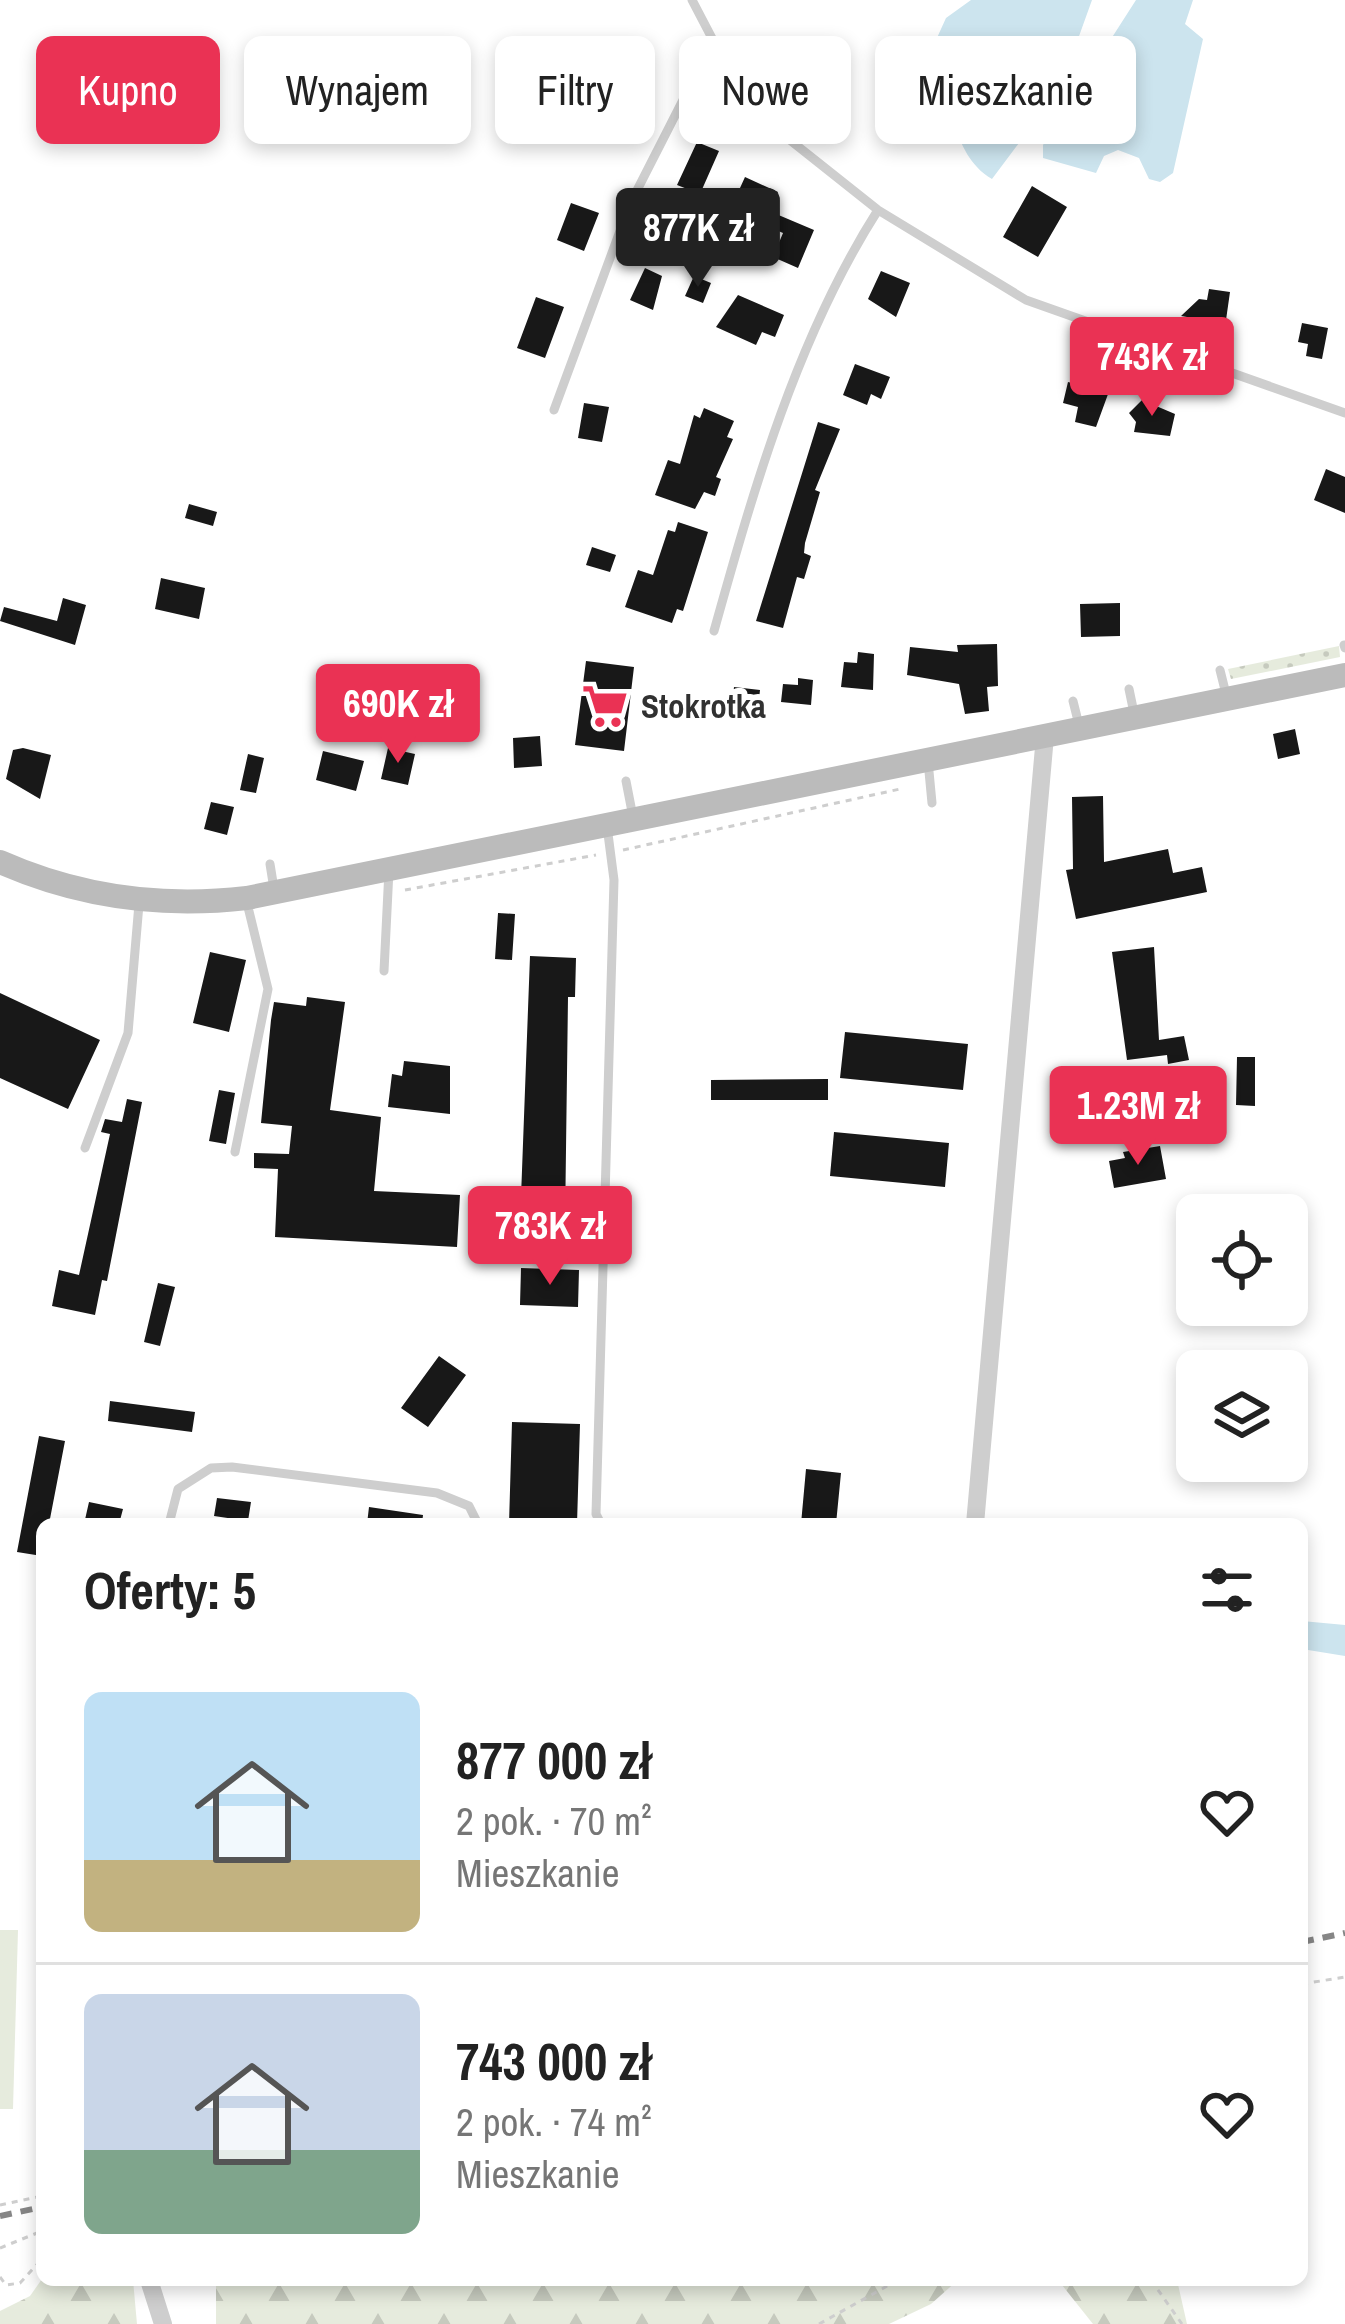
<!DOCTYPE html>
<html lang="pl">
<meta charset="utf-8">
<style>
:root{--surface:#fff;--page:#f6f6f6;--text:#222;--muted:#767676;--line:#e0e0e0;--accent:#ea3254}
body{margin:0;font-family:"Archivo Narrow",sans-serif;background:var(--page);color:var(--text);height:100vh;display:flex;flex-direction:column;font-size:45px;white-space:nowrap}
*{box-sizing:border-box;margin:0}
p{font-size:39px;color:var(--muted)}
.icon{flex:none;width:66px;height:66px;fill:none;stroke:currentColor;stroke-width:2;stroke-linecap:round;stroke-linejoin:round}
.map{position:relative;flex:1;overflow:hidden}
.details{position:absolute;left:36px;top:1518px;width:1272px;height:768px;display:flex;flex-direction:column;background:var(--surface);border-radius:18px;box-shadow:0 6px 18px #0003}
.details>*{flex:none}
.guide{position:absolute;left:36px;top:36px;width:1275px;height:108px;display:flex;gap:24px}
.controls{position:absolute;left:1176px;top:1194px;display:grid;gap:24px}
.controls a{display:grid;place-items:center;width:132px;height:132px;border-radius:18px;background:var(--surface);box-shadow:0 6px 18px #0003;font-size:60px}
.price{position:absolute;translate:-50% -102px;padding:0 27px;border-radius:12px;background:var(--accent);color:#fff;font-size:39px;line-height:78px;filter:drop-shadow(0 3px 6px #0008)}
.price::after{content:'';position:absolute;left:50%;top:72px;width:36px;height:27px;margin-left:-18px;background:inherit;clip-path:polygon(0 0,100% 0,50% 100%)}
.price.selected{background:#222;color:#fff}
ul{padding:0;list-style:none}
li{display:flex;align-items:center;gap:36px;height:300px;padding:0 48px}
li+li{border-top:3px solid var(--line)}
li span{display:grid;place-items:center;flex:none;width:336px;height:240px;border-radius:18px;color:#555}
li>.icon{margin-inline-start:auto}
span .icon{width:144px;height:144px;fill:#fffc;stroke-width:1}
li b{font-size:51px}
h2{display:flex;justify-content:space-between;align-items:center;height:144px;padding:0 48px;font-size:51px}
.chip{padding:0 42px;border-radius:18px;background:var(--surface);box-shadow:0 6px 18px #0003;font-size:42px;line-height:108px}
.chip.selected{background:var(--accent);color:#fff}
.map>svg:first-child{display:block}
</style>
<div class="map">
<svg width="1345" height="2324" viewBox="0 0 1345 2324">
<defs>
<pattern id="grass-dots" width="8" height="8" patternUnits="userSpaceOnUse" patternTransform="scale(3)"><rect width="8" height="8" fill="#e6ebdd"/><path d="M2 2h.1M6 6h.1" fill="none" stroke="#c6cabe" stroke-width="1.8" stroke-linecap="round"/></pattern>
<pattern id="forest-firs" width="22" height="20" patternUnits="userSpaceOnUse" patternTransform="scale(3)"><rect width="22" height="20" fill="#e6ebdd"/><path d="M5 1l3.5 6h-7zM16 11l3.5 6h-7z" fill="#c6cabe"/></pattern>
</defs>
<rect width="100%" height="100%" fill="#fff"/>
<path fill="url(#grass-dots)" d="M1339 646 1340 657 1231 679 1228 669Z"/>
<path fill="url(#forest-firs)" d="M42 2279 133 2280 137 2324H0V2311L30 2296Z
M216 2280H958L931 2304 889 2324H216Z
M1058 2280H1177L1187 2324H1093Z"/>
<path fill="#e6ebdd" d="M0 1930H18L13 2109H0Z"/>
<path fill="#cce4ee" d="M971 0H1092L1078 39 1029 113 1034 123 992 179C970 166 961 145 953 121L959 115 936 40 946 18Z
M1136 0H1193L1185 24 1203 39 1173 173 1160 182 1149 179 1139 158 1118 150 1104 156 1096 173 1043 158V145Z
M1302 1621 1345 1625V1656L1302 1649Z"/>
<path fill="#181818" d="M697 142 719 151 700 194 677 185Z
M745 177 778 192 769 211 814 230 798 268 773 257 783 233 730 210Z
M1032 186 1067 207 1038 257 1003 237Z
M571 203 599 213 584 251 557 240Z
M645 268 662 276 653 310 630 300Z
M881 271 910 283 896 317 868 299Z
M694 276 711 283 703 303 685 296Z
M1209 289 1230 292 1225 327 1208 330 1199 319 1181 316 1199 299 1207 300Z
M738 295 784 315 775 337 762 332 756 345 716 327Z
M536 297 564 307 545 358 517 348Z
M1302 323 1328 328 1322 359 1306 356 1308 344 1298 342Z
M855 364 890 377 881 399 871 394 867 405 843 395Z
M1096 371 1115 375 1096 427 1075 422 1078 407 1063 403 1068 382 1092 388Z
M1142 400 1175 414 1170 436 1134 432 1136 422 1129 413Z
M584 403 609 407 602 442 578 438Z
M704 408 734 421 727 437 733 439 716 477 721 479 715 496 704 492 695 509 655 495 668 460 680 464 694 415 700 418Z
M818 422 840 429 815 490 820 492 805 543 804 553 811 556 804 579 797 577 783 628 756 621Z
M1326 469 1345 477V513L1314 500Z
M189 504 217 512 213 526 185 518Z
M678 522 708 532 683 611 677 609 672 623 625 607 638 570 653 575 668 530 675 532Z
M592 547 616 555 610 572 586 565Z
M161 578 205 588 199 619 155 609Z
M63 598 86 605 75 645 0 621 4 607 57 621Z
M1120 603V636L1081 637 1080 604Z
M997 644 998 686 987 687 989 711 965 714 959 684 907 675 910 647 958 652 957 645Z
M858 652 874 654 873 690 841 687 844 662 857 663Z
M586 661 634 667 624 751 575 745Z
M798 678 813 680 811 705 781 702 783 684 798 685Z
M734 687 760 690 757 718 731 715Z
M1295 729 1300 754 1278 759 1273 734Z
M540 736 542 766 514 768 513 738Z
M23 748 51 755 40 799 6 779 13 750Z
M388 748 415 754 408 785 381 779Z
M323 751 364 761 356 791 316 780Z
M248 754 264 758 256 793 240 790Z
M1103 796 1104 862 1168 849 1173 873 1202 867 1207 892 1076 919 1066 870 1073 869 1072 797Z
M211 802 234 807 227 835 204 829Z
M498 913 515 914 512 960 495 959Z
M1154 947 1159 1040 1184 1036 1189 1060 1168 1064 1167 1055 1127 1060 1112 952Z
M210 952 246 960 229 1032 193 1023Z
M530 956 576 958 575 997H568L565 1225 520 1224Z
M0 993 100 1040 68 1109 0 1078Z
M307 997 345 1002 330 1110 381 1117 374 1191 460 1195 457 1247 275 1237 278 1169 254 1168V1153L289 1154 292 1126 261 1123 271 1020 274 1002 306 1006Z
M845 1032 968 1044 963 1090 840 1078Z
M1237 1057H1255V1106L1236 1105Z
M404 1061 450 1066V1114L388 1107 392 1074 402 1076Z
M828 1079V1100H711V1080Z
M219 1090 235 1093 226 1144 209 1141Z
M127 1099 142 1102 107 1281 102 1280 95 1315 52 1306 59 1270 79 1275 110 1134 101 1132 105 1119 122 1122Z
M1214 1105 1218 1125 1167 1133 1164 1114Z
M834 1132 949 1143 945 1187 830 1176Z
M1160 1146 1166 1179 1114 1188 1109 1161 1125 1158 1123 1152Z
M521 1268 579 1270 578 1307 520 1305Z
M158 1283 175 1287 160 1346 144 1342Z
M439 1356 466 1375 428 1427 401 1408Z
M110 1401 195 1412 192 1432 108 1421Z
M512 1422 580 1424 577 1524H509Z
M39 1436 65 1441 49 1524H42V1556L17 1552Z
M806 1469 841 1473 836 1524H801Z
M217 1498 251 1502 248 1521 214 1516Z
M89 1502 123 1509 119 1524H84Z
M369 1507 423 1515 422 1524H367Z"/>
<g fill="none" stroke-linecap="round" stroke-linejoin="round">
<path stroke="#cecece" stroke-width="3" stroke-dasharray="6 6" stroke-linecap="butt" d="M623 850 900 789
M405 890 596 855
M1302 1984 1345 1977
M0 2205 42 2196
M0 2248 42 2231
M0 2277 6 2285 20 2283 42 2259
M1151 2280 1182 2324
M819 2324 898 2280"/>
<path stroke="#cecece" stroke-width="9" d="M692 0 726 65 771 125 878 210 1026 300 1345 413
M554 410 630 204 683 100 696 83 726 65
M714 631C754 488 797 337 878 210
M1344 645 1345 648
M1220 670 1226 694
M1129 689 1134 713
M1073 701 1079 725
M928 761 932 803
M626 781 633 817
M270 864 274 889
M384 971 389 870
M85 1148 128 1033 139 904
M235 1152 268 989 247 903
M169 1524 178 1489 211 1468 232 1467 437 1493 469 1506 478 1524
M601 1524 596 1514 614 880 607 826"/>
<path stroke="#cecece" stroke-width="18" d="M975 1524 1045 736
M149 2280 163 2324"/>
<path stroke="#bbb" stroke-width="24" d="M0 862C79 897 161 908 247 898L1345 675"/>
<path stroke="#868686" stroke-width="6" stroke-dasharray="12 9" stroke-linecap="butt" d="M1302 1942 1345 1933
M0 2216 42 2207"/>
</g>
<defs>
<g id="supermarket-bare" transform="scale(3.6)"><path d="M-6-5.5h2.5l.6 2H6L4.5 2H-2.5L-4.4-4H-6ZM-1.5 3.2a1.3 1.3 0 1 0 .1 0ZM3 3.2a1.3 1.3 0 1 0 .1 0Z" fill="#ea3254" stroke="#fff" stroke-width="2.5" paint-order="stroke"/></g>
</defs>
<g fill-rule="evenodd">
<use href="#supermarket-bare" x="605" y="706"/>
</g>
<g text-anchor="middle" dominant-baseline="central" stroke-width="12" stroke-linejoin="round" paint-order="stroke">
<g font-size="33" font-weight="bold" fill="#313131" stroke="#fff" text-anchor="start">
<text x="641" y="706">Stokrotka</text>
</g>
</g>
</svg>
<div class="controls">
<a><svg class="icon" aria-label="locate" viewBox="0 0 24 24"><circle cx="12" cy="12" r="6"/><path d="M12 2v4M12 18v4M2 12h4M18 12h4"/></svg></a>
<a><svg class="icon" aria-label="layers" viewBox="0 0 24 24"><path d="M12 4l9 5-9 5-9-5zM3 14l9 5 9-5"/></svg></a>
</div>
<b class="price selected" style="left:698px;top:290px">877K zł</b>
<b class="price" style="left:1152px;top:419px">743K zł</b>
<b class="price" style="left:398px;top:766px">690K zł</b>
<b class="price" style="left:1138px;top:1168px">1.23M zł</b>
<b class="price" style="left:550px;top:1288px">783K zł</b>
<div class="guide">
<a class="chip selected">Kupno</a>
<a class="chip">Wynajem</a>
<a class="chip">Filtry</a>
<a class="chip">Nowe</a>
<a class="chip">Mieszkanie</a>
</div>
<section class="details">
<h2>Oferty: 5<svg class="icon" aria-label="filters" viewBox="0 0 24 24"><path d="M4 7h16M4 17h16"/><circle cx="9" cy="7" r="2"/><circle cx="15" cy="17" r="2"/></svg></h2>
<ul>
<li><span style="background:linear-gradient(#bfe0f5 70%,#c2b280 0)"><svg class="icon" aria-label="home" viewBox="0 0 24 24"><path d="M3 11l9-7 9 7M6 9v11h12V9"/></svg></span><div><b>877 000 zł</b><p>2 pok. · 70 m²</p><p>Mieszkanie</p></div><svg class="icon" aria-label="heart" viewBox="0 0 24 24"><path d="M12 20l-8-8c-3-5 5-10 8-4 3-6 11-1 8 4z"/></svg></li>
<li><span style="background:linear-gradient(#c9d6e8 65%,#7fa58c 0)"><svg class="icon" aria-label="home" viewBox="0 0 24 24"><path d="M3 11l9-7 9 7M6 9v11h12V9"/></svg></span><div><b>743 000 zł</b><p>2 pok. · 74 m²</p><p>Mieszkanie</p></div><svg class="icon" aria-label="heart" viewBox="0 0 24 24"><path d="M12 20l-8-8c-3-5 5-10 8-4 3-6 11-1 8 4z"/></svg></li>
</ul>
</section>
</div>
